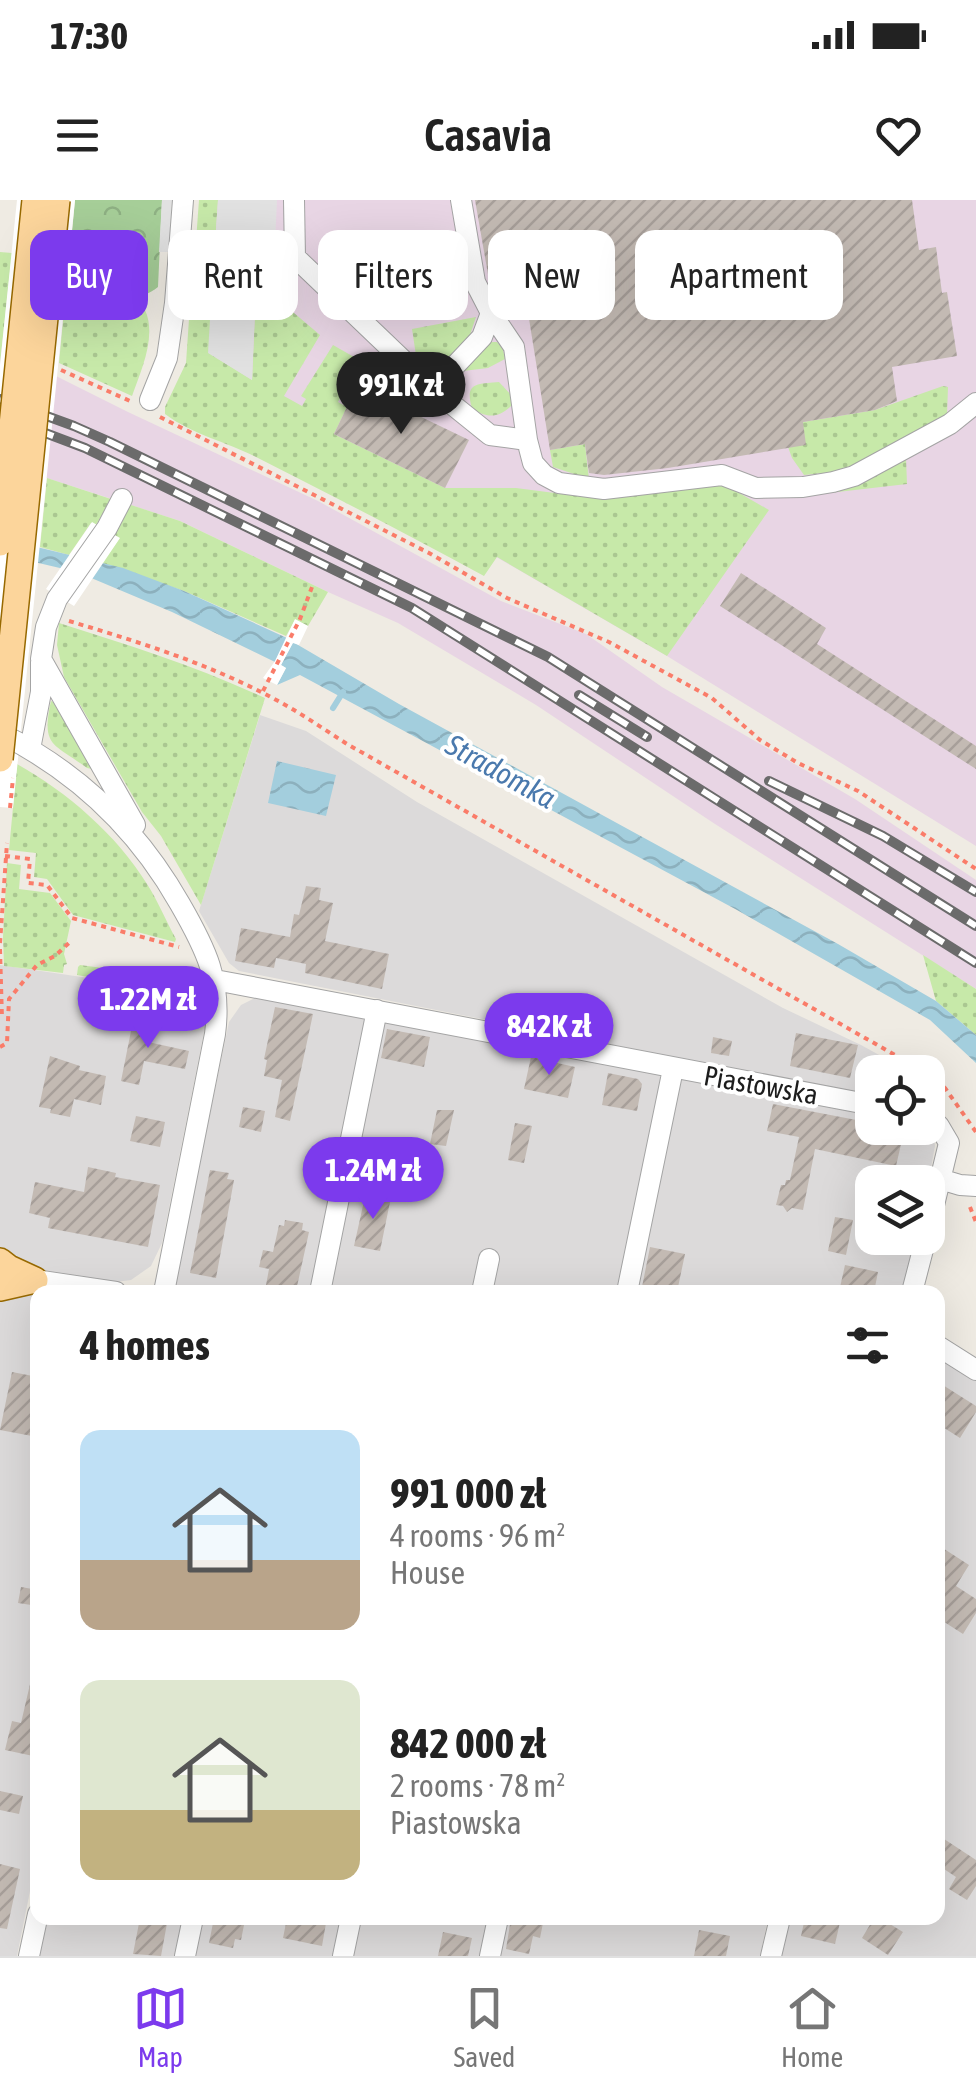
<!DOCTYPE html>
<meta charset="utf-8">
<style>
:root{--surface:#fff;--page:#f6f6f6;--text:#222;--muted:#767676;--line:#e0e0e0;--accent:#7c3aed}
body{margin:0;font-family:"Asap Condensed",sans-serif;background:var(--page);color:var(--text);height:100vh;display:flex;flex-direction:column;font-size:38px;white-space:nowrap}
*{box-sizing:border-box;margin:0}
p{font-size:32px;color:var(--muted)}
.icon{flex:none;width:55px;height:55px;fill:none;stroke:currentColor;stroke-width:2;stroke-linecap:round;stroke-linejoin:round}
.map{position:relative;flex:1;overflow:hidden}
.drawer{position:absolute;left:30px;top:1085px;width:915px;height:640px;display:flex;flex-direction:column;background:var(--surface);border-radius:20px;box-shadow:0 10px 40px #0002}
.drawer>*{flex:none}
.banner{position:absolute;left:30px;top:30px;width:918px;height:90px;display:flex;gap:20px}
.controls{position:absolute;left:855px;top:855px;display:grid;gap:20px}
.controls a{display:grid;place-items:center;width:90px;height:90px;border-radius:20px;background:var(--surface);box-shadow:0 10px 40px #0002;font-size:50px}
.price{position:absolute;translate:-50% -85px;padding:0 22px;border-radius:35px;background:var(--accent);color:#fff;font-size:32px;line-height:65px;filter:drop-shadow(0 2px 5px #0008)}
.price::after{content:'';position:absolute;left:50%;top:60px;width:30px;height:22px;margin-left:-15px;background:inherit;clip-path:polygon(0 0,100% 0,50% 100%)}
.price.active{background:#222;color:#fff}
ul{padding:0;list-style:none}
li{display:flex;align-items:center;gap:30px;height:250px;padding:0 50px}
li span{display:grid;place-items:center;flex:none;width:280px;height:200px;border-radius:20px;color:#555}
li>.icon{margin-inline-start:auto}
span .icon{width:120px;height:120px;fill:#fffc;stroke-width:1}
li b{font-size:42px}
h2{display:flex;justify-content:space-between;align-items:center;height:120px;padding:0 50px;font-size:42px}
.pill{padding:0 35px;border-radius:20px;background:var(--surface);box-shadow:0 10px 40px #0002;font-size:35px;line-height:90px}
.pill.active{background:var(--accent);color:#fff}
.status{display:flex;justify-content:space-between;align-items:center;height:70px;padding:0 50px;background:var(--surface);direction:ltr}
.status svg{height:28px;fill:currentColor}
header{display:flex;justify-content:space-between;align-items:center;height:130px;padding:0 50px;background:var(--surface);font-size:45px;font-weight:600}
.dock{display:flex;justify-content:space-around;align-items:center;height:140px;border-top:2px solid var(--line);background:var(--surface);font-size:28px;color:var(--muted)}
.dock a{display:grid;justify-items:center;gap:5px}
.dock .active{color:var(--accent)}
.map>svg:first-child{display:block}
</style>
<div class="status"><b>17:30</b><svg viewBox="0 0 49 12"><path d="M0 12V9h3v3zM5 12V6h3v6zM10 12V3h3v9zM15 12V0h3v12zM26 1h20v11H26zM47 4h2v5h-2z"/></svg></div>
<header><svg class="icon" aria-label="menu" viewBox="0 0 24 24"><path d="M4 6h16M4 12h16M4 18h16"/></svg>Casavia<svg class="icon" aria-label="heart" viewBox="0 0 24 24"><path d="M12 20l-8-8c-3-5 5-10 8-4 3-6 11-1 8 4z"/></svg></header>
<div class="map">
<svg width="976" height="1756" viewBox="0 0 976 1756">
<defs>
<pattern id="grass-dots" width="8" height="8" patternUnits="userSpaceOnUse" patternTransform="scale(2.5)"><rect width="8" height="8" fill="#c7e9a9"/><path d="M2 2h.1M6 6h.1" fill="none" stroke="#aac791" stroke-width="1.8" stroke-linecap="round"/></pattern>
<pattern id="forest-crowns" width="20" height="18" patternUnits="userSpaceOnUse" patternTransform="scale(2.5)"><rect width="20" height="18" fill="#a6ce98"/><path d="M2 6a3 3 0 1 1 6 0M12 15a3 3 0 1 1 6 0" fill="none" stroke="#8eb083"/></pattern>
<pattern id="water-waves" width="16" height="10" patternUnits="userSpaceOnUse" patternTransform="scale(2.5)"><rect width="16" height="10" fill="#a3cedd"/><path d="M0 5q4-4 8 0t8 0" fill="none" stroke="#8cb0bd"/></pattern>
<pattern id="building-hatch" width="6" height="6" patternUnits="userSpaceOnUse" patternTransform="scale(2.5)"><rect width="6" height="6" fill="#c3bab3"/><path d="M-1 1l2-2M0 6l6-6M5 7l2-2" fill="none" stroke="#a79f9a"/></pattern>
</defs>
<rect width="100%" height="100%" fill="#efebe3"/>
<path fill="#dcdada" d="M260 515 306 531 417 602 783 808 861 845 910 872H872V896L866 895 239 771 229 763 199 711Z
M0 765 204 795 205 827 162 1043 151 1066 131 1080 107 1083 31 1068 7 1055 0 1048Z
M255 798H278L872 915V928H926L933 934 935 946 928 984 872 982V1038H915L903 1092H173L229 822 241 805Z
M34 1091 44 1092H38L37 1656 17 1756H0V1097Z
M938 1151 976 1175V1756H779L787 1718H938Z
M45 1718H768L760 1756H37Z"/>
<path fill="#e8d5e4" d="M203 0H976V646L667 456 391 296 193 171Z
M0 90 7 93 2 149 128 212 318 301 501 401 586 434 662 487 855 599 976 680V789L715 624 536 505 398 423 328 392 180 321 0 263Z"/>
<path fill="url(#grass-dots)" d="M199 0H218L215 44 200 45 196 41Z
M0 52 12 53 0 164Z
M199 65 213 69 209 153 252 180 255 115 273 116 274 96 320 135 284 196 302 206 306 199 301 196 333 145 361 161 338 202 347 207 334 234 445 288H516L578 296 626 295 722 283 769 310 667 456 497 357 484 376C409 335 333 296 256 257 227 242 191 234 165 214V207L186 163 192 75Z
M67 78C75 83 80 90 87 95 104 106 125 108 145 110 157 136 141 171 132 196L59 163Z
M476 117 470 135 438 168 425 169 417 162 412 129Z
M488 142H497L503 149 505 159 488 168 463 171Z
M499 182 512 196V205C499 218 487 219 472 208 464 182 478 184 499 182Z
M943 186 948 187 947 215 843 271 804 275 792 258 788 247 803 222 875 210Z
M585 244 589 279 553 267 550 250Z
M906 258 907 284 803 296Z
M47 278 111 299 96 325 91 323 69 355 40 347Z
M131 305 180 321 328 392 308 426 295 420 286 436 184 391 102 363 119 339 112 334Z
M59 423C129 445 198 467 265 498L201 705 161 636 142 612 64 477 57 445Z
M51 501 53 502 92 569 87 568C53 543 41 547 51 501Z
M17 564C67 592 117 635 147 684 158 701 166 721 176 739L175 742 73 715 47 679 34 677 36 653 9 650Z
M7 663 21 665 19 689 50 693 71 721 64 754 67 764 64 765 63 773 4 766 3 737Z
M923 755 976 789V835L936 801Z
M80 765 118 770 119 773 113 776 112 781 77 775 78 767Z"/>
<path fill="url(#forest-crowns)" d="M75 0H162L158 87C124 114 98 79 69 64Z"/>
<path fill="#e1e1e1" d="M162 0H172L169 52H159Z
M218 0H277L275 44H215Z
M213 69 239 71 238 82 256 83 252 180 208 153Z"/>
<path fill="url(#water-waves)" d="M0 338 123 368 184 391 287 438 275 462 172 412 77 372 0 354Z
M293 442 399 504 838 744 936 801 976 835V863L930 820 737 710 300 475 277 485 286 468 281 465Z
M277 561 336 575 326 616 268 603Z"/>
<path fill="#fff" d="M17 0H75L13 608 0 607V165Z
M92 322 120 338 74 406 46 389Z
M295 419 308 426 299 445 293 443 281 465 286 468 277 485 263 478 275 461Z"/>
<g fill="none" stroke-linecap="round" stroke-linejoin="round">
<path stroke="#a3cedd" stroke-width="6" d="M333 508 343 492"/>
</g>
<path fill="url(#building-hatch)" d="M475 0H912L919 50 936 47 942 93 947 92 957 156 892 167 897 201 875 210 803 222 806 245 668 268 604 275 589 273 585 244 550 250 522 75 489 80Z
M357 186 469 240 445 288 334 234Z
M741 373 826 428 817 444 976 546V569L720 406Z
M306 686 321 688 319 700 333 703 325 741 389 754 382 789 305 773 306 764 276 758 274 768 235 761 241 728 290 737 294 714 299 715Z
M138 796 150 831 148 842 189 851 185 869 144 861 139 885 121 881Z
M275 807 313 814 290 921 275 917 282 880 264 876 267 860 264 859Z
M387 829 430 837 424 867 381 858Z
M796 833 858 845 850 878 790 866Z
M713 837 732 841 729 856 711 853Z
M50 856 80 866 79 870 106 876 101 905 74 899 70 917 50 913 51 909 39 907Z
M531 857 575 867 568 898 524 889Z
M608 873 638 879 642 884 637 911 602 905Z
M773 904 872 923V933L902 940 896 966 815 949 803 1010 792 1008 787 1012 783 1006 776 1005 781 985H785L786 980H790L799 937 767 931Z
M243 907 265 911 261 932 239 927Z
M437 910H454L446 946 430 944Z
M136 916 165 922 160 947 130 941Z
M515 923 532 926 524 963 508 960Z
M88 967 116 973 115 977 160 985 148 1047 48 1028 50 1018 29 1013 35 982 84 992Z
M210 970 229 973 227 979 234 980 216 1078 190 1073Z
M366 992 391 997 380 1051 354 1046Z
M835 1017 853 1020 846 1055 828 1051Z
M285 1020 303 1023 302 1030 309 1032 296 1091 266 1085 269 1069 259 1067 263 1050 273 1052 279 1025 284 1026Z
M650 1047 685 1054 677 1092H641Z
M845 1065 878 1072 874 1092H839Z
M12 1172 38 1177V1211L32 1236 0 1230Z
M938 1182 976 1206V1212L960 1238 938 1224Z
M938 1345 969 1365 956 1386 976 1399V1413L963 1434 938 1418Z
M21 1387 38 1390V1406L18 1403Z
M31 1480 38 1481V1557L5 1550 12 1521 21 1523Z
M0 1591 23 1596 19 1614 0 1610Z
M938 1635 976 1660V1686L967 1700 949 1689 956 1677 938 1665Z
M0 1664 20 1669 7 1729 0 1728Z
M140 1718H168L161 1756 133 1754Z
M214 1718 245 1720 241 1740 235 1739 233 1748 209 1743Z
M287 1718H317L326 1723 322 1746 283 1738Z
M511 1718H544L540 1738 533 1736 529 1754 506 1749Z
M805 1718H841L835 1744 801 1736Z
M874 1718H880L903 1732 888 1755 862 1738Z
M699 1730 730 1736 726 1756H694Z
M443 1732 472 1738 468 1756H438Z"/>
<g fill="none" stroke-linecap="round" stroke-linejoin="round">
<g stroke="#a4a4a4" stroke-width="22">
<path id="minor" d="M294 0 295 57 433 189 490 235 527 240
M461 0 475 82 491 113 514 147 527 240 533 263 544 275 559 283 604 289 722 275 756 288 803 287 833 282 854 276 950 224 976 203
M179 54 295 57
M433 189 482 137 491 113
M150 200 167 158 175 103 183 0
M122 299 107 328 57 399 46 427 41 459 135 625
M0 533C78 572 137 628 180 704 206 749 222 781 215 834L164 1092
M30 549 41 492V462
M215 780 872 905
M928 915 939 926 949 943 928 1030
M940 979 960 985 976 986
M35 1080 116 1092
M320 1092 377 810
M482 1092 489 1059
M627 1092 673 869
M912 1092 926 1038
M938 1146 976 1170
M29 1756 38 1714
M185 1756 193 1718
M343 1756 351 1718
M490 1756 498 1718
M771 1756 780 1718"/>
</g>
<g stroke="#976900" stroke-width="28">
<path id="major" d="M0 1061 9 1068 35 1080
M0 1088 35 1080"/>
</g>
<path stroke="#fa7c69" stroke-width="4" stroke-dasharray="5 5" stroke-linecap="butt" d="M61 170 130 201
M160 217 429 353 507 398 609 442 712 498 760 540 798 563 858 591 976 669
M69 421C146 444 225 469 294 510 312 521 330 533 347 544L925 872
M263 491 300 419 312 387
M5 656 30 659 28 683 47 685 72 718 179 747
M0 743 7 643
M0 749 2 819
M0 847 7 843 9 799 37 765 55 756 71 741
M928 875 945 888 976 932
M970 1007 976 1022"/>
<use href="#minor" stroke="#fff" stroke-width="20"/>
<use href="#major" stroke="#fcd59b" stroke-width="25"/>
<g stroke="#6b6b6b" stroke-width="10">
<path id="rail" d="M0 199 74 226 110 242 548 457 976 726
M0 216 85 248 412 408 976 763
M579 495 647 537
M769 581 883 636 976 692"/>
</g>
<use href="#rail" stroke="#fff" stroke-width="6" stroke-dasharray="19" stroke-linecap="butt"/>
<g stroke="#976900" stroke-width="28" stroke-linecap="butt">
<path id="major-bridge" d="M0 343 35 0
M0 559 57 0"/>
</g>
<path stroke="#fa7c69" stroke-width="4" stroke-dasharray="5 5" stroke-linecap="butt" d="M10 608 13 578"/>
<use href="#major-bridge" stroke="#fcd59b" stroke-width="25"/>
</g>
<g text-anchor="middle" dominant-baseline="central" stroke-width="8" stroke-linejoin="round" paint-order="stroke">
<g font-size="28" fill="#1d1d1d" stroke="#fff">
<text transform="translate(761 885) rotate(10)">Piastowska</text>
</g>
<g font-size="30" font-style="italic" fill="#4a79ad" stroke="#fff">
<text transform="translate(501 571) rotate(29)">Stradomka</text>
</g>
</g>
</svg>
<div class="controls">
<a><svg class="icon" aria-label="locate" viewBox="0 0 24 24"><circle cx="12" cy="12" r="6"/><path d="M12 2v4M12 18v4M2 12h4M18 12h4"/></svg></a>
<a><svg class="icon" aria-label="layers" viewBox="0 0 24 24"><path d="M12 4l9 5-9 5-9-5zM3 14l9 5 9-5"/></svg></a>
</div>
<b class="price active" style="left:401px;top:237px">991K zł</b>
<b class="price" style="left:148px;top:851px">1.22M zł</b>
<b class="price" style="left:549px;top:878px">842K zł</b>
<b class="price" style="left:373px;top:1022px">1.24M zł</b>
<div class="banner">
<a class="pill active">Buy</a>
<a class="pill">Rent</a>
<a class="pill">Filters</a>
<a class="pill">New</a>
<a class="pill">Apartment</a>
</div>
<section class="drawer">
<h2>4 homes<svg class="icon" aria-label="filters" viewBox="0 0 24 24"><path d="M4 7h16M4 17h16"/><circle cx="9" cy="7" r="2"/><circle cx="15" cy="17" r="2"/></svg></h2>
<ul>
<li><span style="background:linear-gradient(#bfe0f5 65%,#b9a48a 0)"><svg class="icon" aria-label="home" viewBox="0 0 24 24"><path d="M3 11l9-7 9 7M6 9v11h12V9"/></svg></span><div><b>991 000 zł</b><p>4 rooms · 96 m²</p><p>House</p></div></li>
<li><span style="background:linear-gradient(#dfe7d0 65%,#c2b280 0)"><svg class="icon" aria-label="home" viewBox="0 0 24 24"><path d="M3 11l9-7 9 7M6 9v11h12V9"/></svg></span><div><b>842 000 zł</b><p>2 rooms · 78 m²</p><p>Piastowska</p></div></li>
</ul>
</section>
</div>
<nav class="dock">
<a class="active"><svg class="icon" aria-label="map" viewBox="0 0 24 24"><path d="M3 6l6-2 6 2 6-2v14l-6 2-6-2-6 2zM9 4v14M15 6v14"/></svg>Map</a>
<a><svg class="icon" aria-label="saved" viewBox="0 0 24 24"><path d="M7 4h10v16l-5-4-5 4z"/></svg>Saved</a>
<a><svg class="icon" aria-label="home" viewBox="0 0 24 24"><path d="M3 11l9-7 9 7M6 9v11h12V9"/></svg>Home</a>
</nav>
